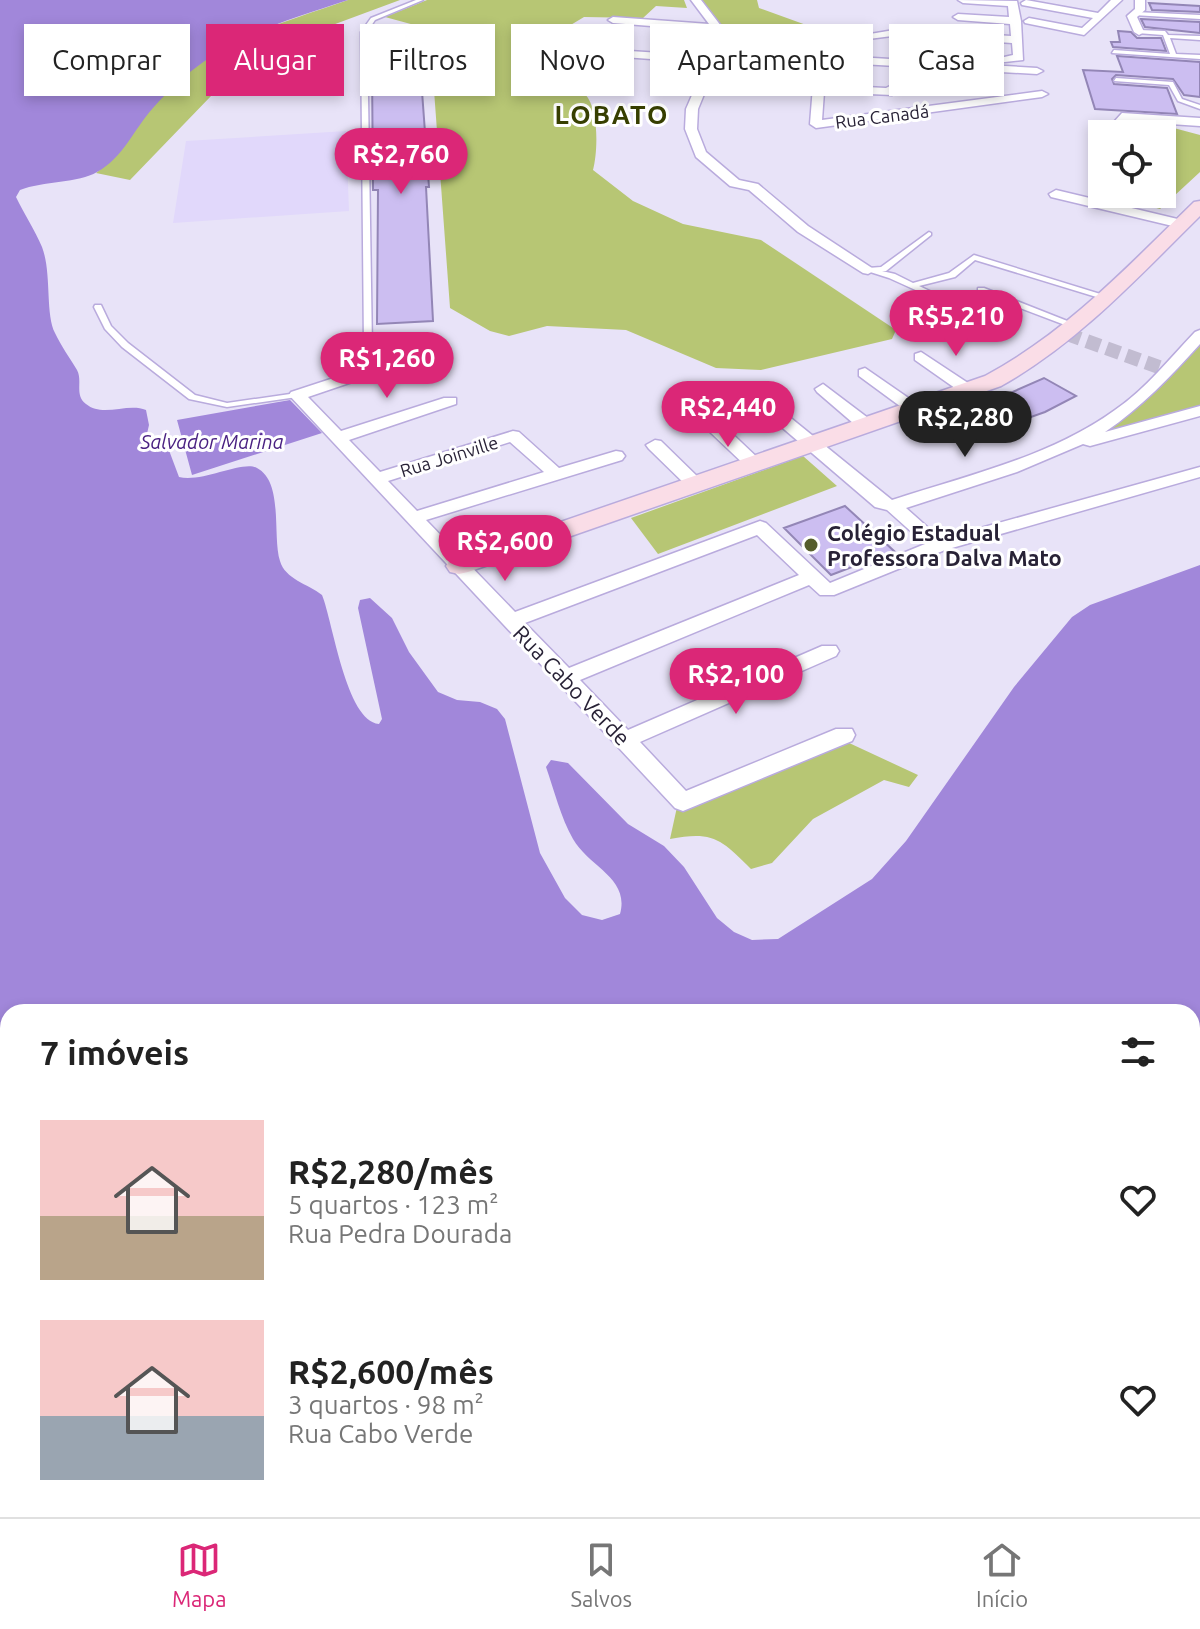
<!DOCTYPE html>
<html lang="pt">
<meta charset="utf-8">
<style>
:root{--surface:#fff;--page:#f6f6f6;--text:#222;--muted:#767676;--line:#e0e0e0;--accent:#db2777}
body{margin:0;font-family:Ubuntu,sans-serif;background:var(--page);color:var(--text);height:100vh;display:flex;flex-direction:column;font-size:30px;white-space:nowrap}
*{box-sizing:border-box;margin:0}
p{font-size:26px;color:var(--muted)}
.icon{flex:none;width:44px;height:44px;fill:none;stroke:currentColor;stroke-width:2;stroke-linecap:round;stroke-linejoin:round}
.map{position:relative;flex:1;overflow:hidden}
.panel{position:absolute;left:0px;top:1004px;width:1200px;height:514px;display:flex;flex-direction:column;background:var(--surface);border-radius:24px 24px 0 0;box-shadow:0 4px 12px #0003}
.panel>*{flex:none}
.guide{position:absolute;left:24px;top:24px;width:1152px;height:72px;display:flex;gap:16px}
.fabs{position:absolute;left:1088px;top:120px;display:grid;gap:16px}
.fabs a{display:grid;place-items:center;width:88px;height:88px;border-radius:0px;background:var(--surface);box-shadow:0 4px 12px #0003;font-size:40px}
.price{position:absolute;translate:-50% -68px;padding:0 18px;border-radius:28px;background:var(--accent);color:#fff;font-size:26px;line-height:52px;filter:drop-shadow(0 2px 4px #0008)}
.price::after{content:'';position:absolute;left:50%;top:48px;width:24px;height:18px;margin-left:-12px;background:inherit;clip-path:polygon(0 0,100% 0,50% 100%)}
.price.on{background:#222;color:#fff}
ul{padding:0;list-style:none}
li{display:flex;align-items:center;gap:24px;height:200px;padding:0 40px}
li span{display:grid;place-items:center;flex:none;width:224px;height:160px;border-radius:0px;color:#555}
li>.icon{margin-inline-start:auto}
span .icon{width:96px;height:96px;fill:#fffc;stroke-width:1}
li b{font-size:34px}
h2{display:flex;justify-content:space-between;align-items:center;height:96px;padding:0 40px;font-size:34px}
.pill{padding:0 28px;border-radius:0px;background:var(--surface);box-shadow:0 4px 12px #0003;font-size:28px;line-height:72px}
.pill.on{background:var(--accent);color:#fff}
.tabs{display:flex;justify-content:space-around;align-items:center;height:112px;border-top:2px solid var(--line);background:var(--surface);font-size:22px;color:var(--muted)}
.tabs a{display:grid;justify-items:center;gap:4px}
.tabs .on{color:var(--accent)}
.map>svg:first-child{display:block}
</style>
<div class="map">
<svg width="1200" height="1517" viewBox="0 0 1200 1517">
<rect width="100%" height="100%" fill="#e8e3f8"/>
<path fill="#e1d8fb" d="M346 131 349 211 173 223 186 141Z"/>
<path fill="#b7c674" d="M348 0H400L311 33 268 43 239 67 130 180 96 173C124 151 130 133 152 108 210 41 268 28 348 0Z
M427 0H684L687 8 656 6 643 18 584 17 559 32 549 65C560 74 576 83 585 94 599 109 598 151 593 170L633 201 683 224 761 240 896 330 892 339 761 370 716 368 626 330 547 326 509 336 490 331 450 308 432 63 440 32 385 17Z
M698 0H757L759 8 820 30 816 57 718 51 725 33Z
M1155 123 1200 135V172L1160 209 1106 194H1162V134H1142Z
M1200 345V407L1114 431 1106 426 1128 416Z
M803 456 837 486 658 554 631 518Z
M847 742 918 775 909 787 884 780 813 819 772 863 751 869C721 839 713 831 670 839L677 807Z"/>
<path fill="#a187da" d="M0 0H348C267 27 212 41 153 108 134 129 123 158 97 172 79 183 43 181 20 190L16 197C24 214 35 230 42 247 52 273 45 313 55 333 61 346 70 358 77 370 83 381 74 395 86 404 103 418 128 402 146 410L149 425 146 438 152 447 167 445 179 477C202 483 243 460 257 468 284 482 272 537 280 561 285 579 308 584 322 595 333 622 346 721 379 724L382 719 358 608 360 600 370 598 392 618 409 652 438 692 457 700 480 702 497 709 505 719 540 853 565 898 582 915 602 920 620 914C630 878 589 867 573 839 561 818 554 790 546 767L551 760 568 763 628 824 664 846 684 867 717 918 734 932 752 940 778 939 872 879 906 841 1014 687 1072 617 1090 605 1200 565V1220L1192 1217V1012H8V1510H637L633 1517H0Z
M290 400 322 433 192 475 177 420Z"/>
<path fill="#ccbef1" stroke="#9386b6" stroke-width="2" d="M1149 3 1200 6V12L1152 10Z
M1141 19 1200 22V33L1145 27Z
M1118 31 1131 32 1137 38H1161L1166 51 1113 47 1111 42H1120Z
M1117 56 1200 62V97L1184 95 1173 79 1116 75 1112 79 1114 84 1167 88 1177 114 1095 109 1083 70 1123 72Z
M420 64 429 187H426L433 321 377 324 378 190H373L372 67Z
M1044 378 1076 396 1045 412 1008 425 981 406Z
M845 506 894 551 831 575 784 528Z"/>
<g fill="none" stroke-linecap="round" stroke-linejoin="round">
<path stroke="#c2bcd1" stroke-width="14" stroke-dasharray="14 7" stroke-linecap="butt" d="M1067 334 1167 370"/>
<g stroke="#b9abdd" stroke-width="3">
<path id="lane" d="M416 0H423L375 20 367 32 372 348 368 350 364 348 361 32 371 18Z
M1135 12 1200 15V19L1133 15Z
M1139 30 1165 31 1168 35 1200 36V40L1170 38 1176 54 1200 55V59L1112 53 1114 50 1170 54 1163 35 1137 33Z
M1116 78 1173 82 1182 99 1200 105V109L1178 101 1169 85 1114 81Z
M929 232 931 233V235L886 271H882L895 274 913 283 949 273 974 255 1110 297 1103 299 975 260 955 277 919 286 945 298 946 300 942 302 889 278 864 270 868 268 881 267Z
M978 288H984L1080 326 1073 328 978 292Z
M95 305H101L111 326 128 343 195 395 227 403 297 393 301 395 297 397 227 407 189 399 122 347 105 329 94 307Z"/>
</g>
<g stroke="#b9abdd" stroke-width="3">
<path id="street" d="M691 0H701L728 35 723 49 1037 68 1043 71 1037 74 826 62 825 85 886 88 892 85 941 88 947 91 941 94 898 92 892 95 824 92 822 120 1042 91 1048 94 1042 97 816 128 810 124 815 61 720 55 698 109 697 129 706 152 739 180 758 184 808 226 875 270 868 274 863 273 798 232 749 190 730 186 696 157 685 129 686 109 706 63 582 54 577 51 582 48 709 56 718 35 714 31 613 23 608 20 613 17 709 24Z
M958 0 1017 1 1021 21 1023 60 996 63 991 60 1013 55 1012 43 940 38 943 55 962 57V61L934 60 931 42 900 35 845 42 840 39 900 29 1011 36 1010 24 958 20 953 17 958 14 1009 17 1008 6 963 3Z
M1026 0 1098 13 1111 0H1122L1084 35 1025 23 1024 21 1029 18 1082 28 1093 18 1022 5 1021 3Z
M1135 0H1145V10L1137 17 1144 32 1139 35 1134 32 1127 16 1135 9Z
M1122 113 1200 118V126L1125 121 1115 134H1103Z
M1102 140 1099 156H1091V150Z
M1056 190 1186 221 1188 224 1181 228 1051 197 1049 194Z
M1200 330V344C1170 377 1142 407 1105 432L1200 406V416L1090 446 1083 444 1017 472 906 508 941 539 1200 467V477L945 550 834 595H820L809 585 580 680 628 730 822 646H836L839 651 836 656 640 742 686 791 836 729H852L855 735 852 741 683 811 675 808 289 395 291 392 352 372H364V378L308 397 341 431 444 398H456V404L349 440 380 472 513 431 519 432 559 468 616 451 622 452 625 456 622 460 426 520 515 612 760 521 766 523 830 583 925 544 887 510 875 507 764 412 762 409 764 406H776L892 500C968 475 1050 457 1115 410 1146 389 1169 359 1195 332ZM510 442 544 472 417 511 388 481ZM757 535 799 575 569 668 525 623Z
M921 352 974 387V393H962L915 360V354Z
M865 368 920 406 922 409 920 412H908L859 376V370Z
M823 384 872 421 874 425 872 429H860L817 392 815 389Z
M716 423 722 424 761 461 764 465 761 469H749L710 432 708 428 710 424Z
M655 440 661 441 702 481 705 485 702 489H690L649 449 646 445Z
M1200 1289V1319L1192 1321V1291Z
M709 1510H745L742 1517H706Z"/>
</g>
<g stroke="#b9abdd" stroke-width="3">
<path id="secondary" d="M1200 201V216C1137 278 1079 342 1001 386L468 572 459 574 450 572 446 566 450 560 985 376C1067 332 1128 266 1194 202Z"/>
</g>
<use href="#lane" fill="#fff" fill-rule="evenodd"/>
<use href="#street" fill="#fff" fill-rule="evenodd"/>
<use href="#secondary" fill="#fadde7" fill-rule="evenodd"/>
</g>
<circle fill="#555d2c" stroke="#fff" stroke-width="3" cx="811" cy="545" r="8"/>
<g text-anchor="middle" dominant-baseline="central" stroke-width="6" stroke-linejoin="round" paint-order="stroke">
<g font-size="18" fill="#282236" stroke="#fff">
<text transform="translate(882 116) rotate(-7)">Rua Canadá</text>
<text transform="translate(449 456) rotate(-17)">Rua Joinville</text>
</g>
<g font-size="20" font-style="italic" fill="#4a2182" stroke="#fff">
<text x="212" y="441">Salvador Marina</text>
</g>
<g font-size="22" font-weight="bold" fill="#282236" stroke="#fff" text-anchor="start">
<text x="827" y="532">Colégio Estadual<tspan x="827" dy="25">Professora Dalva Mato</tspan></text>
</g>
<g font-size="22" fill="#282236" stroke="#fff">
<text transform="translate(572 685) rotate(46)">Rua Cabo Verde</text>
</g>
<g font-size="26" font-weight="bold" letter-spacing="2" fill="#373f01" stroke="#fff">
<text x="612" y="114">LOBATO</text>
</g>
</g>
</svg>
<div class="fabs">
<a><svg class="icon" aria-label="locate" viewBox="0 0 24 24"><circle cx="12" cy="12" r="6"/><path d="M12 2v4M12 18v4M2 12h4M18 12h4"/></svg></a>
</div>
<b class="price" style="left:401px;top:196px">R$2,760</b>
<b class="price" style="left:956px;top:358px">R$5,210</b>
<b class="price" style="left:387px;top:400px">R$1,260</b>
<b class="price" style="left:728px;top:449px">R$2,440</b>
<b class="price on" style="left:965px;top:459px">R$2,280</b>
<b class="price" style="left:505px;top:583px">R$2,600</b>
<b class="price" style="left:736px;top:716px">R$2,100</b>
<div class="guide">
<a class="pill">Comprar</a>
<a class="pill on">Alugar</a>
<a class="pill">Filtros</a>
<a class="pill">Novo</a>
<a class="pill">Apartamento</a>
<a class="pill">Casa</a>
</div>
<section class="panel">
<h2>7 imóveis<svg class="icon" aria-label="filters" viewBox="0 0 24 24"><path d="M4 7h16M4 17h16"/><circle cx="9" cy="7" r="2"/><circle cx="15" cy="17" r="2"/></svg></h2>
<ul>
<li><span style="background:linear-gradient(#f6c9c9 60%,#b9a48a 0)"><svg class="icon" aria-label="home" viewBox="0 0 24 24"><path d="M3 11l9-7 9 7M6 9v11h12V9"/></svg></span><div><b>R$2,280/mês</b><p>5 quartos · 123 m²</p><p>Rua Pedra Dourada</p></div><svg class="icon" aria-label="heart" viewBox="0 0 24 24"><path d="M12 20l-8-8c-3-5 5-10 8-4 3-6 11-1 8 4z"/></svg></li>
<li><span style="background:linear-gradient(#f6c9c9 60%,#9aa5b1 0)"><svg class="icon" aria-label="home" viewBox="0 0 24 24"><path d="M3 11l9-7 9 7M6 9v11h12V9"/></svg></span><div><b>R$2,600/mês</b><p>3 quartos · 98 m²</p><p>Rua Cabo Verde</p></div><svg class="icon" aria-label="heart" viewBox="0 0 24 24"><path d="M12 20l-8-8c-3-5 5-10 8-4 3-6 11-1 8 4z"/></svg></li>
</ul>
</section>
</div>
<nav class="tabs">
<a class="on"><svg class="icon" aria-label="map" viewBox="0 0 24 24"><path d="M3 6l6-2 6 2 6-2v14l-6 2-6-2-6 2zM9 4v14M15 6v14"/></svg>Mapa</a>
<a><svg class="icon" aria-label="saved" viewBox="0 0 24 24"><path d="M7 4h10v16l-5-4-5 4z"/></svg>Salvos</a>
<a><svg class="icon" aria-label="home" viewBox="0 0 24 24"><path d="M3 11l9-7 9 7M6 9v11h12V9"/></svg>Início</a>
</nav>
